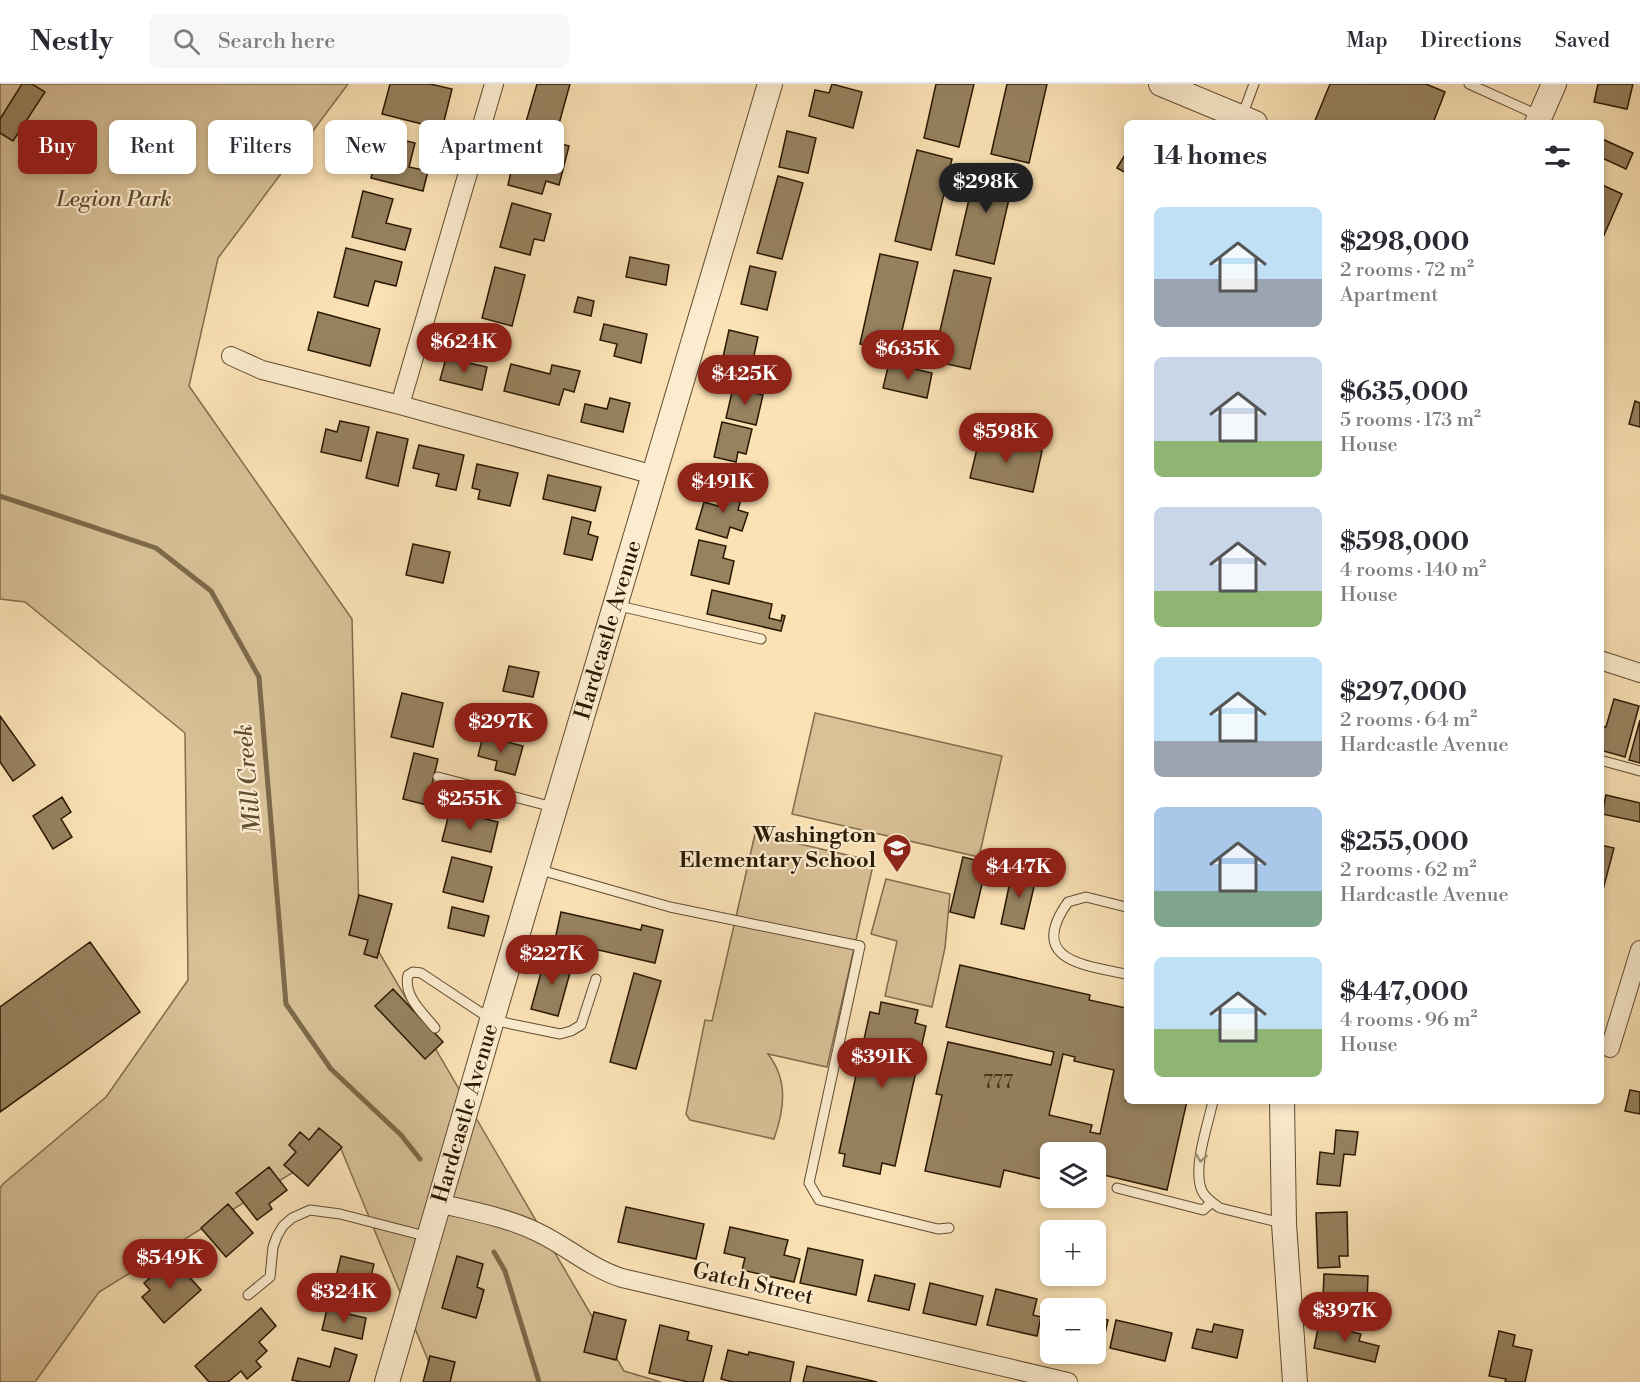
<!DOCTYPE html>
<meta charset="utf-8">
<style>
:root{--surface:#fff;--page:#f7f7f7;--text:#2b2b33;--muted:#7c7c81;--line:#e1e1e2;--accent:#8f2418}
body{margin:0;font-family:"Libre Bodoni",serif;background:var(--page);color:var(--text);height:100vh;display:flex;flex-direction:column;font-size:22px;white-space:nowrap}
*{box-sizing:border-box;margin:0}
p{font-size:20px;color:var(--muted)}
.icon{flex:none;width:33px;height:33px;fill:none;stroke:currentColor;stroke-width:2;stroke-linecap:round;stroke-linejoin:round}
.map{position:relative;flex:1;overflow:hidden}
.panel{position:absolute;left:1124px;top:36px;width:480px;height:984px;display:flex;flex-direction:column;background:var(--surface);border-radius:9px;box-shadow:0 3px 9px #0003}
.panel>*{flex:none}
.hud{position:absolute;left:18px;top:36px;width:570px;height:54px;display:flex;gap:12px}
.fabs{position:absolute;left:1040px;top:1058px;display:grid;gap:12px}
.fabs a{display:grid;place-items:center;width:66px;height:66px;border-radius:9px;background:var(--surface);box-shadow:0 3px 9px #0003;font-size:30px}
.price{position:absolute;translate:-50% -51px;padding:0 14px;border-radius:21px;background:var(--accent);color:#fff;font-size:20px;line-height:39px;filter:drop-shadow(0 2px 3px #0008)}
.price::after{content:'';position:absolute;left:50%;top:36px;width:18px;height:14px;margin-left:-9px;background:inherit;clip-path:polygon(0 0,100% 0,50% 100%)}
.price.selected{background:#222;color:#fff}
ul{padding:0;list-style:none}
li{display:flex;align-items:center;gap:18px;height:150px;padding:0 30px}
li span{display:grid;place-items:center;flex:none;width:168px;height:120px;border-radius:9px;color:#555}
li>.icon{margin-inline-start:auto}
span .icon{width:72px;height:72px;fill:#fffc;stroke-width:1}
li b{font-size:26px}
h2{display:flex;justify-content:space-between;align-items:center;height:72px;padding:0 30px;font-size:26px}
.chip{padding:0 21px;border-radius:9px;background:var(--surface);box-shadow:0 3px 9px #0003;font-size:21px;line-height:54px}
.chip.selected{background:var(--accent);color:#fff}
header{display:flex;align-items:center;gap:36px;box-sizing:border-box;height:84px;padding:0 30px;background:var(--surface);border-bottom:2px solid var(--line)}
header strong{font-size:28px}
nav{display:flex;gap:33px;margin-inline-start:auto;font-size:21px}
.search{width:420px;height:54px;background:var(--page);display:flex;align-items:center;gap:15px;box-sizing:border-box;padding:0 21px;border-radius:9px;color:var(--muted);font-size:22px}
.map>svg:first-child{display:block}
</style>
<header>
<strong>Nestly</strong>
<div class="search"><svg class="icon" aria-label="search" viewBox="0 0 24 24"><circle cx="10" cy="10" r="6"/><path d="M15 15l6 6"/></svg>Search here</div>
<nav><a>Map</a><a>Directions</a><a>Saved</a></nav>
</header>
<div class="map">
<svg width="1640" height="1298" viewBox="0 0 1640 1298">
<rect width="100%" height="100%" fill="#fbe2b5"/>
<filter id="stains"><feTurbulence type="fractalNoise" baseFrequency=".00333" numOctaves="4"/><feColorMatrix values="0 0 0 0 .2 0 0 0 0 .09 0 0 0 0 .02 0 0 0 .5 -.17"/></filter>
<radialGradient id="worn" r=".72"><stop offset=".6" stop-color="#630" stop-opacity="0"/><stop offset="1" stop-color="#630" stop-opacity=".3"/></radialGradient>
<path fill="#d8c097" stroke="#826c4d" stroke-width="1.5" d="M0 0H348L218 174 189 302 352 535 359 834 624 1287 661 1298H437L339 1060 99 1208 35 1298H0V1104L3 1100 106 1013 188 896 185 649 25 518 0 515Z
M815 629 1002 672 979 773 792 730Z
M755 750 874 777 827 983 768 970C789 997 784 1026 774 1055L690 1036 686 1030 705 936 712 937Z
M886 795 950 810 945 864 932 923 885 912 897 857 871 850Z"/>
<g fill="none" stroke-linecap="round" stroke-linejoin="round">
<path stroke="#7d6949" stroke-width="5" d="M0 412 156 464 211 507 259 593 286 920 331 985 401 1051 420 1075
M494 1168 505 1187 539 1298"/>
</g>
<path fill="#978260" stroke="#2b1903" stroke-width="1.5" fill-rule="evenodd" d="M22 0H32L45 8 13 57 0 49V35Z
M390 0H430L452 5 442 45 382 30Z
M537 0H570L557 47 526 38Z
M832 0 862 8 853 44 809 32 815 6 829 9Z
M936 0H974L959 63 924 54Z
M1007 0H1047L1029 79 991 70Z
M1330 0H1426L1445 8 1433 39H1314Z
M1598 0H1633L1627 25 1594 18Z
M787 47 816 54 808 89 779 83Z
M381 51 415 59 409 83 428 87 423 107 371 94Z
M533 52 569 62 559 101 546 97 542 110 508 101 513 79 525 82Z
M1600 54 1633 69 1626 85 1600 73Z
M917 66 952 75 931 166 895 157Z
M1126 69V89L1117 84Z
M977 81 1015 89 994 180 956 171Z
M778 92 803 99 782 175 757 169Z
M1600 100 1622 110 1601 158H1600Z
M363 107 393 115 386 139 411 145 405 166 352 153Z
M512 119 551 130 544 157 534 155 530 171 500 163Z
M346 164 402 178 396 202 375 197 368 222 334 213Z
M880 170 918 178 897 268 860 260Z
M630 173 669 181 666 201 626 193Z
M750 182 776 188 767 226 741 220Z
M495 183 525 191 512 242 482 234Z
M954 186 991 194 970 285 933 277Z
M578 213 594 217 591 232 574 228Z
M318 228 380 245 370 282 308 266Z
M604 240 647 250 641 279 614 272 617 260 600 256Z
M729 246 758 253 749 294 720 287Z
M446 274 487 283 482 306 440 296Z
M889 279 932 289 927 314 883 304Z
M511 280 550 290 552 281 580 287 574 308 564 305 559 321 504 307Z
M733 304 763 311 756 341 726 334Z
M610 314 630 319 623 348 581 338 585 320 607 325Z
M1635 317 1640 319V343L1629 340Z
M340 337 369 343 361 377 321 368 326 345 337 348Z
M722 338 752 345 746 370 738 368 736 378 714 373Z
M377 348 408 355 398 402 366 394Z
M980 352 1042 367 1033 408 970 394Z
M419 361 464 371 456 406 436 402 439 390 413 384Z
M477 380 518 389 510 422 478 415 480 406 472 404Z
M548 391 601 403 595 427 543 415Z
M724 402 743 408 738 426 748 429 742 447 730 443 727 454 696 445 704 418 718 422Z
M572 433 591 438 588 450 598 453 592 476 564 470Z
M699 456 726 462 723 474 734 477 729 500 691 491Z
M413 460 450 468 443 499 406 491Z
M712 506 772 520 769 534 781 537 782 531 785 532 781 547 707 530Z
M509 582 539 588 533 613 503 607Z
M402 609 443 619 433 663 391 653Z
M1614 615 1639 622 1625 673 1600 666V642L1606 643Z
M0 632 35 681 13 697 0 678Z
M1640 636V679L1629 676Z
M483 652 523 662 515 691 495 686 497 677 478 672Z
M414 669 438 675 427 721 403 715Z
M1606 711 1640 719V738L1602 730Z
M62 713 71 728 61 735 72 753 53 765 33 732Z
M450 726 498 738 491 768 442 757Z
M1600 761 1614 764 1600 817Z
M452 773 492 783 483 818 443 808Z
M963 773 987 779 974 834 950 828Z
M1013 784 1037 790 1024 845 1001 840Z
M359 811 392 820 377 874 364 870 368 856 349 851Z
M452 823 489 832 484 852 448 844Z
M561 828 641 846 642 841 663 846 655 879 555 856Z
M90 858 140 928 0 1028V923Z
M546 871 573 878 558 932 531 925Z
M960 881 1090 911 1089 916 1126 924V1017H1187L1167 1106 1095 1089 1096 1064 1077 1060 1076 1068H1050V1097L1004 1086 1000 1103 925 1087 942 1011 936 1010 948 958 1051 981 1054 968 946 943ZM1063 970 1075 973 1074 977 1114 986 1100 1050 1090 1048 1092 1041 1049 1031Z
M634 889 661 897 636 985 610 978Z
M393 905 443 958 425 975 375 922Z
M881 918 918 926 915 939 926 942 895 1082 882 1079 880 1090 843 1082 845 1070 839 1069 870 928 879 930Z
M1630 1006 1640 1008V1030L1625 1027Z
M319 1044 342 1063 308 1102 284 1081 296 1068 289 1061 300 1048 309 1056Z
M1336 1046 1358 1048 1355 1071 1344 1070 1340 1102 1317 1100 1320 1068 1334 1070Z
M269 1083 287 1106 269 1120 272 1125 257 1136 236 1109Z
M228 1120 253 1149 226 1173 201 1144Z
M626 1123 704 1140 696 1175 618 1158Z
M1347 1128 1348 1172H1339L1340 1183 1318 1184 1316 1129Z
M730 1143 788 1156 784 1171 800 1175 794 1198 742 1186 745 1174 724 1169Z
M808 1164 863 1176 856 1211 800 1199Z
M341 1172 374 1180 366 1213 333 1205Z
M457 1172 483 1180 477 1203 484 1206 476 1234 442 1224Z
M172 1174 201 1206 164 1239 142 1213 150 1206 144 1199Z
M1324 1190 1368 1192 1367 1218 1350 1217 1349 1238 1322 1237Z
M875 1191 915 1200 909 1226 868 1217Z
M930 1199 983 1212 976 1241 923 1229Z
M996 1205 1037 1215 1033 1231 1041 1233 1037 1252 987 1241Z
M261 1224 276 1242 259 1258 267 1267 256 1277 261 1283 247 1295 241 1287 228 1298H209L195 1282Z
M327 1225 366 1234 362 1255 322 1246Z
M594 1228 626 1236 616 1276 584 1268Z
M1095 1233 1108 1236 1101 1267 1095 1266Z
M1116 1236 1172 1249 1165 1277 1110 1264Z
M1214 1240 1243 1246 1237 1274 1192 1264 1197 1245 1212 1248Z
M1319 1240 1361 1250 1359 1257 1379 1262 1375 1278 1314 1264Z
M660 1241 689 1248 687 1256 712 1262 703 1298H688L649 1289Z
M1499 1247 1515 1251 1513 1262 1532 1266 1525 1298H1505L1506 1295 1489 1292Z
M335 1264 357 1271 349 1298H301L292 1296 298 1274 330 1283Z
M728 1266 748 1271 749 1268 794 1278 790 1298H733L721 1295Z
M430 1272 455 1278 450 1298H423Z
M807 1282 877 1298H803Z"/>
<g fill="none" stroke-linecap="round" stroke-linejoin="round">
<g stroke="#5f4b30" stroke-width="11">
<path id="service" d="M1469 0 1540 32
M1242 32 1254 0
M615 521 761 555
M1600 676 1640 687
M438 693 553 723
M537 785 670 823 860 862 809 1099 819 1116 938 1145 949 1144
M1126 823 1086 813 1068 818C1027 876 1083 881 1126 890
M435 944C423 929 403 912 408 891L413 888 421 889 492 936 560 950 571 947 581 941 596 895
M1213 1017C1208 1041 1192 1084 1202 1107 1206 1115 1213 1119 1220 1124L1282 1139
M1117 1104 1203 1126 1211 1119
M248 1211 270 1193 273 1163 277 1152 283 1142 292 1134 310 1126 340 1130 429 1153"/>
</g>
<g stroke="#5f4b30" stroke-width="20">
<path id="minor" d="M231 272 262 286 400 321 654 391
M400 321 494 0
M1600 576 1640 589
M1610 964 1640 866
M438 1119C471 1127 506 1133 537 1148 567 1162 590 1184 622 1194L1068 1298"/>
</g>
<g stroke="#5f4b30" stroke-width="26">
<g id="tertiary">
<path d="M1161 0 1255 39"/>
<path d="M1537 39 1554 0"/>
<path d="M1282 1017 1284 1140 1295 1298"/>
<path id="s1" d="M387 1298 492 936 770 0"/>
</g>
</g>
<use href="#service" stroke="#fceccf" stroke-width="9"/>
<use href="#minor" stroke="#fceccf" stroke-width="18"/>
<use href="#tertiary" stroke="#fceccf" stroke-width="24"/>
</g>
<defs><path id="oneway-chevron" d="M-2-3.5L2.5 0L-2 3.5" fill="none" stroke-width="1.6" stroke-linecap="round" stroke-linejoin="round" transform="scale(1.5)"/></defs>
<use stroke="#9e8d73" href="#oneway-chevron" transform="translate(1201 1074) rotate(99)"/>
<defs>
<g id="school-pin" transform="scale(1.5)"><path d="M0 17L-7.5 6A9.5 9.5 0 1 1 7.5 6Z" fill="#8f2418" stroke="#fceccf"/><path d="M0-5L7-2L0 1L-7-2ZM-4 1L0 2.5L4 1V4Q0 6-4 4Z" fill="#fff"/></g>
</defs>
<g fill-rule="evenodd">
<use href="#school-pin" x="897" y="764"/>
</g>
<g text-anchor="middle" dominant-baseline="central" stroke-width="4.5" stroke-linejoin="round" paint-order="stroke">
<g font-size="20" fill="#46331a">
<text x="998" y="998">777</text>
</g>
<g font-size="22" font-style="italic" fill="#5f4b2f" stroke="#fceccf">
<text x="114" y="115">Legion Park</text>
</g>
<g font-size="22" fill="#2b1903" stroke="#fceccf">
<text stroke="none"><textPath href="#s1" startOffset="784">Hardcastle Avenue</textPath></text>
<text stroke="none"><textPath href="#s1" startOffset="280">Hardcastle Avenue</textPath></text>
<text transform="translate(753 1200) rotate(13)">Gatch Street</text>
</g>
<g font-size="22" font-weight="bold" fill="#2b1903" stroke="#fceccf" text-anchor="end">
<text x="876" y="751">Washington<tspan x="876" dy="25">Elementary School</tspan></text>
</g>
<g font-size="24" font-style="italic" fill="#624e32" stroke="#fceccf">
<text transform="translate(249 695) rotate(-95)">Mill Creek</text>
</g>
</g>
<rect width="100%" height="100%" filter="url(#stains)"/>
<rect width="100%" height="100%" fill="url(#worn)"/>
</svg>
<div class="fabs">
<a><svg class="icon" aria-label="layers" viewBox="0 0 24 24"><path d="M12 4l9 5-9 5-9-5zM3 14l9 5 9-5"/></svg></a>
<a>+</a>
<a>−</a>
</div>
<b class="price selected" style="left:986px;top:130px">$298K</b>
<b class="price" style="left:464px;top:290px">$624K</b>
<b class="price" style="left:908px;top:297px">$635K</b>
<b class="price" style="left:745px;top:322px">$425K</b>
<b class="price" style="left:1006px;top:380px">$598K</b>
<b class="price" style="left:723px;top:430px">$491K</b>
<b class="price" style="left:501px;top:670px">$297K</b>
<b class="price" style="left:470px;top:747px">$255K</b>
<b class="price" style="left:1019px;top:815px">$447K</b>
<b class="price" style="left:552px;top:902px">$227K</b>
<b class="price" style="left:882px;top:1005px">$391K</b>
<b class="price" style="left:170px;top:1206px">$549K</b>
<b class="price" style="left:344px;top:1240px">$324K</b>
<b class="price" style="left:1345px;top:1259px">$397K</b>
<div class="hud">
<a class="chip selected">Buy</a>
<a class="chip">Rent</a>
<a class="chip">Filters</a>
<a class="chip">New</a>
<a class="chip">Apartment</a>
</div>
<section class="panel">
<h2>14 homes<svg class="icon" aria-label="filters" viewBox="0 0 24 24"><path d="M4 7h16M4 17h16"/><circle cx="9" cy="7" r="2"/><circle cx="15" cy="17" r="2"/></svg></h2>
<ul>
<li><span style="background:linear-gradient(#bfe0f5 60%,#9aa5b1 0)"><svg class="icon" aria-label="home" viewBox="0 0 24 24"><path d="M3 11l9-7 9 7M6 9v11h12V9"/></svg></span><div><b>$298,000</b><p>2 rooms · 72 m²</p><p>Apartment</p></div></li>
<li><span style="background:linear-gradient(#c9d6e8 70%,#8fb573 0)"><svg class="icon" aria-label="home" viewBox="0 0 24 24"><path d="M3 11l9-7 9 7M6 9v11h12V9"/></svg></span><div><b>$635,000</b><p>5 rooms · 173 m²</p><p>House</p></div></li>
<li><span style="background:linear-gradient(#c9d6e8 70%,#8fb573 0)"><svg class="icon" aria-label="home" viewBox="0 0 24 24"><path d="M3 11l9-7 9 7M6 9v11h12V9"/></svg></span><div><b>$598,000</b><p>4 rooms · 140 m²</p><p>House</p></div></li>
<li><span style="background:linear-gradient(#bfe0f5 70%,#9aa5b1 0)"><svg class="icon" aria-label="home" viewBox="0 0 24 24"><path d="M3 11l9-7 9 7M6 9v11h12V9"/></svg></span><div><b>$297,000</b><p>2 rooms · 64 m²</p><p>Hardcastle Avenue</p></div></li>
<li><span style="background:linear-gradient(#a9c7e8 70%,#7fa58c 0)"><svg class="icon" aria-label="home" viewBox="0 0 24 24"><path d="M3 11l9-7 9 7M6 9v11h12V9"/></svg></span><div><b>$255,000</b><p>2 rooms · 62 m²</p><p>Hardcastle Avenue</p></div></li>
<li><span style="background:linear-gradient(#bfe0f5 60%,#8fb573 0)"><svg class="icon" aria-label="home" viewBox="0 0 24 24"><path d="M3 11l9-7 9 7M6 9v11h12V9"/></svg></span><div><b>$447,000</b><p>4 rooms · 96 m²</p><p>House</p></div></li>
</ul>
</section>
</div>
